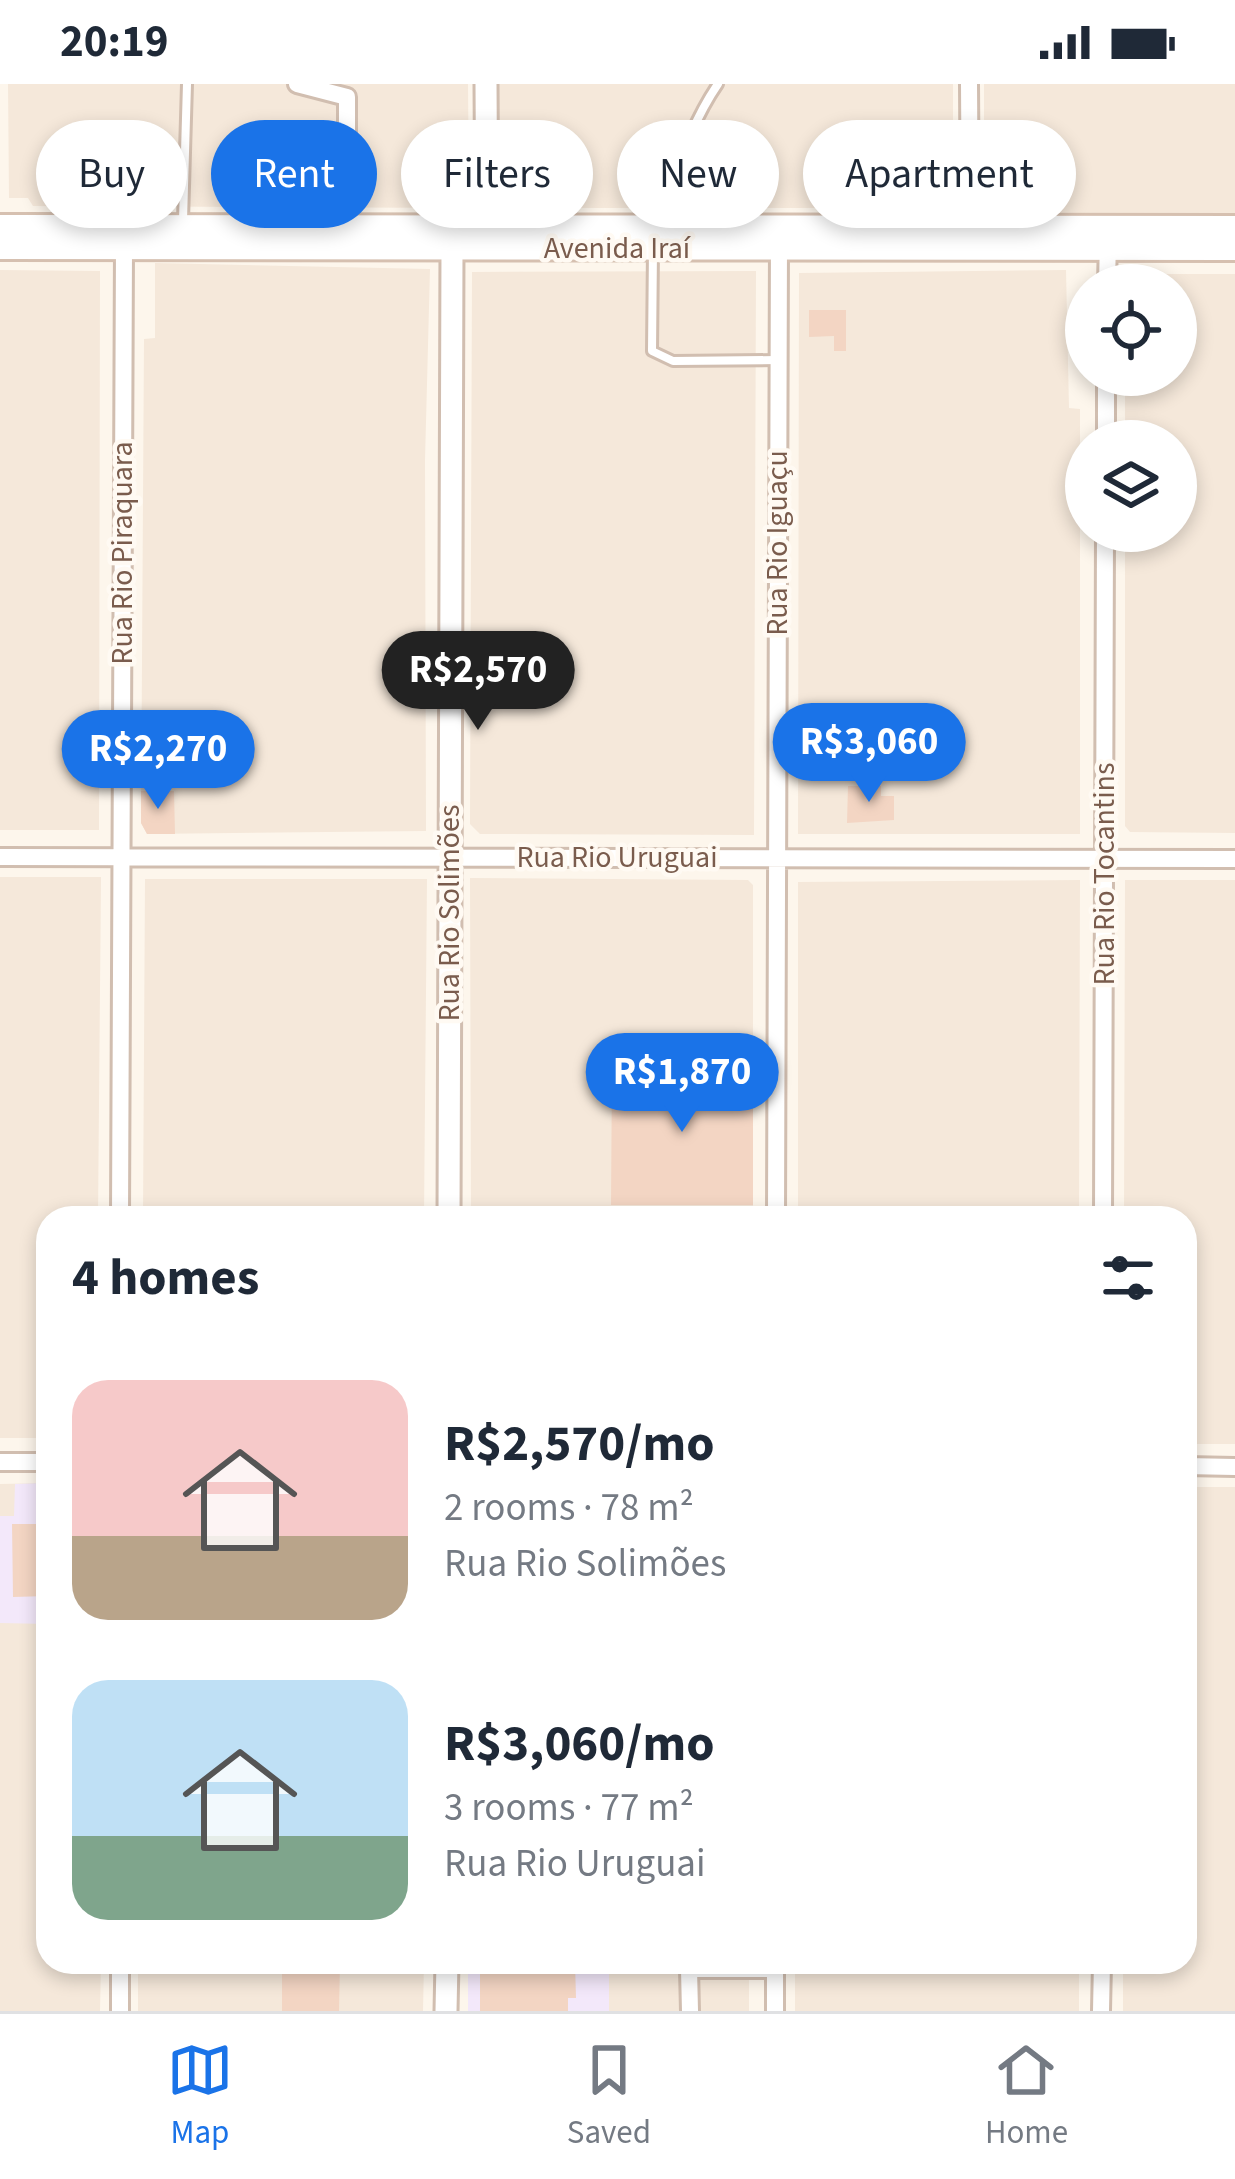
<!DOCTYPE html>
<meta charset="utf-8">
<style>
:root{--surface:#fff;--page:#f2f2f3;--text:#1f2937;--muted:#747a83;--line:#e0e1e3;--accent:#1a73e8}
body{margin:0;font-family:"Source Sans 3",sans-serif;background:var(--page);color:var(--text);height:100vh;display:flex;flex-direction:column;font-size:45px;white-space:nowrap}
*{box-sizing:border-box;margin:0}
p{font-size:39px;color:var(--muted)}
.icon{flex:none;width:66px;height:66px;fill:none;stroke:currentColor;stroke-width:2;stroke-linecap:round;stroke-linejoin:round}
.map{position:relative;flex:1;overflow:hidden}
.drawer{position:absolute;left:36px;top:1122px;width:1161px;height:768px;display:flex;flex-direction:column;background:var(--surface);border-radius:36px;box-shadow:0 6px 18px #0003}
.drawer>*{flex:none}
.banner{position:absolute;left:36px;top:36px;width:1164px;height:108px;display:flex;gap:24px}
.fabs{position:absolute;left:1065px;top:180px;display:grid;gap:24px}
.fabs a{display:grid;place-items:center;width:132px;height:132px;border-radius:50%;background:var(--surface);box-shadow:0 6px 18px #0003;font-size:60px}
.price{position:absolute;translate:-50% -102px;padding:0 27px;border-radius:42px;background:var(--accent);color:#fff;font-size:39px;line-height:78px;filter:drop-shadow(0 3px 6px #0008)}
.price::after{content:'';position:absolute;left:50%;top:72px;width:36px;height:27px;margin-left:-18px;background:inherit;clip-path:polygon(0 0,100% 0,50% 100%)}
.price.on{background:#222;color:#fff}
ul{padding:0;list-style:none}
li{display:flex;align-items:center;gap:36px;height:300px;padding:0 36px}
li span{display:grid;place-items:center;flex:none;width:336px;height:240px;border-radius:36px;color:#555}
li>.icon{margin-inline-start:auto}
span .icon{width:144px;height:144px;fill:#fffc;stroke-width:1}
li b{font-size:51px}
h2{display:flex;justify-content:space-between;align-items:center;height:144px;padding:0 36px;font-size:51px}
.chip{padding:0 42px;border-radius:54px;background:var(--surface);box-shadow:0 6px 18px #0003;font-size:42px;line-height:108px}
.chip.on{background:var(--accent);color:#fff}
.status{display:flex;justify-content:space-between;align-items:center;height:84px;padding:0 60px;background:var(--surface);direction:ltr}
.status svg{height:33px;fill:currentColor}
.dock{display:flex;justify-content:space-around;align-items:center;height:168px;border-top:3px solid var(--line);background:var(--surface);font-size:33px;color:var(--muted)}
.dock a{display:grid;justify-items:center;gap:6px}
.dock .on{color:var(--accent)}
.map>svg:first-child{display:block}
</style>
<div class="status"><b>20:19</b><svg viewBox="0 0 49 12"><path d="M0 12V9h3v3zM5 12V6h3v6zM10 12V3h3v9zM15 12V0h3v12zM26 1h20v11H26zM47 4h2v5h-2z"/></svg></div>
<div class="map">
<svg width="1235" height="1927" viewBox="0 0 1235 1927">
<rect width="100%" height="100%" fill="#fdf6ec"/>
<path fill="#f5e8da" d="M8 0H468L469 120 462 124 33 122 28 114H9Z
M499 0H953V71L947 72V124H506L507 68 498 67Z
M984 0H1235V130H984Z
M155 179 430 185 425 376 426 747 147 750 141 739 144 255 155 254Z
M0 186 100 187 99 746H0Z
M1066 186 1069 324 1080 325V750H798L799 189Z
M756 187 754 751 480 750 470 740 472 188Z
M1124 190H1235V749L1130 748 1125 742V447H1176V357H1125V291H1176V201H1124Z
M0 793H101L98 1134H48V1354H0Z
M470 794 748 796 753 801V1134H471Z
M145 795H427L424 1134H143Z
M1080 796 1079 1134H798V798Z
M1125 796H1235V1360H1185V1134H1124Z
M48 1399V1878H101L100 1927H0V1400Z
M1185 1403H1235V1927H1123V1878H1185Z
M138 1878H424L423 1927H138Z
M468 1878H749V1927H468Z
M795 1878H1079V1927H795Z"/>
<path fill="#f3e8fa" d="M48 1399V1540L0 1539V1432H14L15 1400Z
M468 1878H609V1927H468Z"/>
<path fill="#f3d5c3" d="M809 226H846V267H834V252L809 253Z
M848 702H881V712H894V736L847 739Z
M141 707H174L175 750H147L141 739Z
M612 980H753V1121H611Z
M12 1440H48V1512L13 1513Z
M282 1878H340L339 1927H282Z
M480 1878H575L576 1914H568V1927H480Z"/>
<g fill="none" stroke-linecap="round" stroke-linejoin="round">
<g stroke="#d1beb0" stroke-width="14">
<path id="service" d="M183 136 187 0
M656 140C675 93 689 42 718 0
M653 165 652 267 673 277 777 276
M123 643 142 641"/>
</g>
<g stroke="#d1beb0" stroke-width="22">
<path id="minor" d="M297 0 347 13V143
M969 0 970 149
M1107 201 1108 154
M1106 357V291
M0 773 1235 775
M120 1134 124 163
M776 1134 779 157
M1103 1134 1105 447
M0 1378H48
M1185 1382 1235 1383
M120 1878V1927
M690 1927 689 1885H775
M775 1927V1879
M1101 1927 1102 1878"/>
</g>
<g stroke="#d1beb0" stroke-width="27">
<path id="tertiary" d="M486 0 487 157
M449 1134 452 164
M446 1927 447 1878"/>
</g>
<g stroke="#d6c0b0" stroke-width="30">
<path id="secondary" d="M0 143 1235 144
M0 163 1235 164"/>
</g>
<use href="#service" stroke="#fff" stroke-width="8"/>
<use href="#minor" stroke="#fff" stroke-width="16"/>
<use href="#tertiary" stroke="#fff" stroke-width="21"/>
<use href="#secondary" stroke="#fff" stroke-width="24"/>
</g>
<g text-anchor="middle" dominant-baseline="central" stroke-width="9" stroke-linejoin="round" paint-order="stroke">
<g font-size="30" fill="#7a5c4d" stroke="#fffaf3">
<text x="617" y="164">Avenida Iraí</text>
<text transform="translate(777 459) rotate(-90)">Rua Rio Iguaçu</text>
<text transform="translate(122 469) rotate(-90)">Rua Rio Piraquara</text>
<text x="617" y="773">Rua Rio Uruguai</text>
<text transform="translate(1104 790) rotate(-90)">Rua Rio Tocantins</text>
<text transform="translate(449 829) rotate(-90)">Rua Rio Solimões</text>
</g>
</g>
</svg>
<div class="fabs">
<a><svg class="icon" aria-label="locate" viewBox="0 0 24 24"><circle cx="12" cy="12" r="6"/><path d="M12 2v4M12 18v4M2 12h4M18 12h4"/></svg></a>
<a><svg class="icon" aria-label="layers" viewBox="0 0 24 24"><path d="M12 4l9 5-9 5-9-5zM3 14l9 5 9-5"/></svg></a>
</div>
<b class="price on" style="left:478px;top:649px">R$2,570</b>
<b class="price" style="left:869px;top:721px">R$3,060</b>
<b class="price" style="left:158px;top:728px">R$2,270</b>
<b class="price" style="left:682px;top:1051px">R$1,870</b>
<div class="banner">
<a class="chip">Buy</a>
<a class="chip on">Rent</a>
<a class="chip">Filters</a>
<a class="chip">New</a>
<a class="chip">Apartment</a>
</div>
<section class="drawer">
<h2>4 homes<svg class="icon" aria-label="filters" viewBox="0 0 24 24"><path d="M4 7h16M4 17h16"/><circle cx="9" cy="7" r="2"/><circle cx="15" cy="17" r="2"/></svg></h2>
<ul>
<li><span style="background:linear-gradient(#f6c9c9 65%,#b9a48a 0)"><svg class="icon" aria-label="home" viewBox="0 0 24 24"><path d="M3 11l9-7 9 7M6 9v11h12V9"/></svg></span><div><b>R$2,570/mo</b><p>2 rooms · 78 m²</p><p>Rua Rio Solimões</p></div></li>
<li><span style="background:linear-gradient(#bfe0f5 65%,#7fa58c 0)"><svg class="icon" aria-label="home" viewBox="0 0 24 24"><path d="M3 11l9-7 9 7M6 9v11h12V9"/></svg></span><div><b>R$3,060/mo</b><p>3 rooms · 77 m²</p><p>Rua Rio Uruguai</p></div></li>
</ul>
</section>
</div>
<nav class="dock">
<a class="on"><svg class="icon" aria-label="map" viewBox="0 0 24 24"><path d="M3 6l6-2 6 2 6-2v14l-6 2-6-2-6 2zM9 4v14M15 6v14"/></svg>Map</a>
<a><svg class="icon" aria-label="saved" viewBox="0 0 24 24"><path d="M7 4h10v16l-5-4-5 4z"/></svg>Saved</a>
<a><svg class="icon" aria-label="home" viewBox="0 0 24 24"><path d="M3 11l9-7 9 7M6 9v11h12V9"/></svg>Home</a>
</nav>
